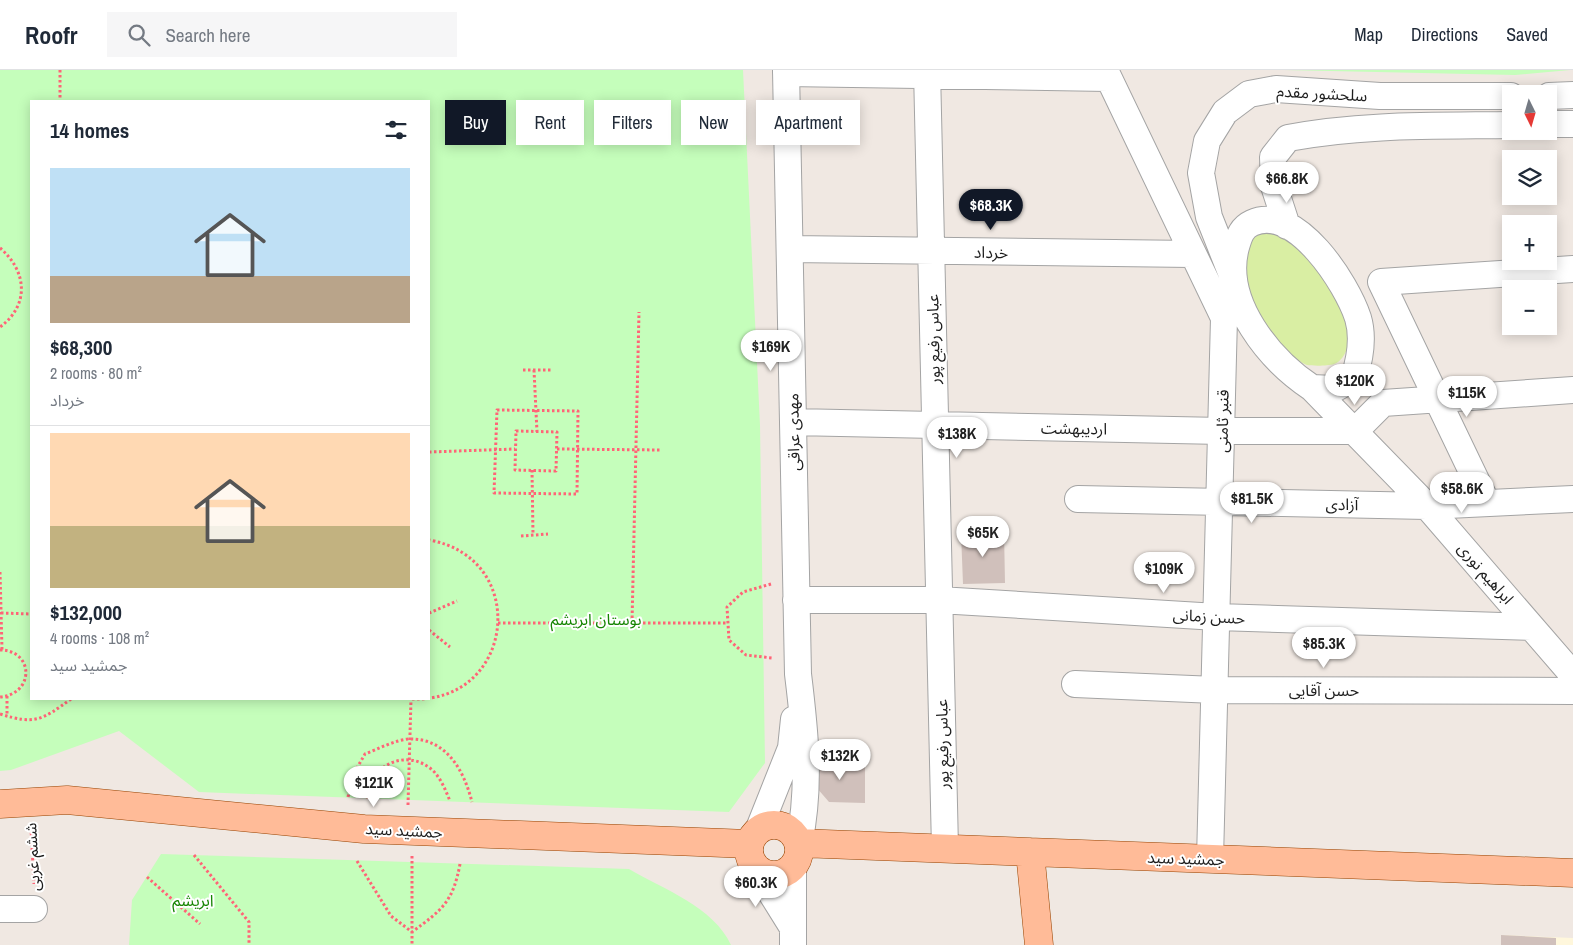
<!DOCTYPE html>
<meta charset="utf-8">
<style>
:root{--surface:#fff;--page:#f6f6f7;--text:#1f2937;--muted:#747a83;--line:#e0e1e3;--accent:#111827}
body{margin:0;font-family:"Archivo Narrow","Noto Sans Arabic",sans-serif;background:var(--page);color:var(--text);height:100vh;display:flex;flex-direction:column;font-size:19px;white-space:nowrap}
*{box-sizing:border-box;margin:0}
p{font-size:16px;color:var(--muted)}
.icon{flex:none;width:28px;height:28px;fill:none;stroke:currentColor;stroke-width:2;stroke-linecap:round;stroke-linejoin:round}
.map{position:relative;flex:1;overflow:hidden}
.panel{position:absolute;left:30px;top:30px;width:400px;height:600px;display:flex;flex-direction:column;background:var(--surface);border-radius:0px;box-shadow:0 2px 12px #0003}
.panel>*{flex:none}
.banner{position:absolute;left:445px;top:30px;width:475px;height:45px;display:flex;gap:10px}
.needle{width:32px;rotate:175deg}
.buttons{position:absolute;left:1502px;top:15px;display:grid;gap:10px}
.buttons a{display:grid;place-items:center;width:55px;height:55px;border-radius:0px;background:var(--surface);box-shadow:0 2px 12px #0003;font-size:25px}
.price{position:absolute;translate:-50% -42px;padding:0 11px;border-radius:18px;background:#fff;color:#222;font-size:16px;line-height:32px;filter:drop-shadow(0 1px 2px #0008)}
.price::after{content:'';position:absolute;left:50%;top:30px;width:15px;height:11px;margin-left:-8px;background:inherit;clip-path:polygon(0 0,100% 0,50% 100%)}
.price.active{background:var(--accent);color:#fff}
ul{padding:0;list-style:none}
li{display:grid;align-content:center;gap:10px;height:265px;padding:0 20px}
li+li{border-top:1px solid var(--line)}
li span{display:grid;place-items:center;height:155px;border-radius:0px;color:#555}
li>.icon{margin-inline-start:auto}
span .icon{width:90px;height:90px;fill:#fffc;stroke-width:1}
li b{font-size:21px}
h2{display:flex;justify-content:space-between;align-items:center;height:60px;padding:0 20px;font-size:21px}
.tag{padding:0 18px;border-radius:0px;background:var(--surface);box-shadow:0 2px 12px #0003;font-size:18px;line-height:45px}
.tag.active{background:var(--accent);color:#fff}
header{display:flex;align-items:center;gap:30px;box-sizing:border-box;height:70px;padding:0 25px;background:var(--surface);border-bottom:1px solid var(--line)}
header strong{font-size:24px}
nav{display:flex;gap:28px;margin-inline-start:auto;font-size:18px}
.search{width:350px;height:45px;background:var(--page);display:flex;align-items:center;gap:12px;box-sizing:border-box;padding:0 18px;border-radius:0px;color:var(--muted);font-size:19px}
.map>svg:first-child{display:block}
</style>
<header>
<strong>Roofr</strong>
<div class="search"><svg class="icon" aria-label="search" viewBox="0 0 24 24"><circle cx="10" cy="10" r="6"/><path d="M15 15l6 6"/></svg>Search here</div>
<nav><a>Map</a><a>Directions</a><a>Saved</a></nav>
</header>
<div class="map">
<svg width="1573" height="875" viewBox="0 0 1573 875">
<rect width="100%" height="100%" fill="#f0e8e2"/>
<path fill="#fff7dc" d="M1501 865 1573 868V875H1501Z"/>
<path fill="#d9eea3" d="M1272 162C1305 175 1362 239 1348 277 1345 284 1341 292 1334 294 1328 296 1313 296 1307 295 1289 289 1253 242 1247 223 1241 206 1246 188 1250 171L1261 163Z"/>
<path fill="#c5febb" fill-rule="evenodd" d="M0 0H743L760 355 765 693 729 742 199 722 119 661 11 700 0 701ZM31 31H429V629H31Z
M1284 0H1570L1515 5Z
M161 784 629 799C663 819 714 837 731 875H129L132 830Z"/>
<path fill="#d0c0bb" d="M1004 461 1005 513 963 514 961 463Z
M814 692 865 693V733L829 732 810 710Z
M1501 865 1556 868V875H1501Z"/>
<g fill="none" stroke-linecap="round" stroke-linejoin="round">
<g stroke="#a4a4a4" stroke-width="28">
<path id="minor" d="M786 0 798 604C805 661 811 716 799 773
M927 0 945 778
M1105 0 1224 248 1210 789
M786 3 1108 8
M1549 26 1573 25
M1549 54H1573
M1287 156 1274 116 1273 87 1288 68C1361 54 1437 56 1511 55
M790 179 1192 184
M1232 205 1209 147 1201 103 1207 71 1225 42 1249 24 1276 19 1380 26H1511
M1312 318 1334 319 1354 308C1360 289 1364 268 1358 248 1347 214 1296 133 1252 153 1241 158 1239 167 1236 177 1221 232 1270 290 1312 318L1427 436 1573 605
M793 352 1222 361H1355L1383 333 1573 320
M1078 429 1427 436 1573 429
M1487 433 1381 212 1573 199
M796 530H939L1217 547 1531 557
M1075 614 1215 620 1573 621
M758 761 791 678 794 649
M755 797 793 858
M0 839H34
M793 875V797"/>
</g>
<g stroke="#974300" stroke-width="29">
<path id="major" d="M0 734 67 730 364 759 749 774
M749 780a25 25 0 1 1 50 0a25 25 0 1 1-50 0Z
M799 773 1573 803
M1030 782 1039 875"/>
</g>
<path stroke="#ff6477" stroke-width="3" stroke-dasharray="2.5 2.5" stroke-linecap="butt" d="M60 0V31
M0 178C27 201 30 235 0 257
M523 300H552
M534 300 537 362
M497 340 578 341 577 424 494 423Z
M516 361 557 362 556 401 515 400Z
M557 379 662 380
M429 382 515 379
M532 400 533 465
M521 466 548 464
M0 502 2 580
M771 514 743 522 727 537 729 570 746 585 772 588
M1 543 31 544
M429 543 457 531
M498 553H728
M632 553 639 242
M429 560 450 577
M0 580C34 580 35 624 0 627
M7 626V646
M412 629C515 633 531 488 429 470
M0 644C35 655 42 650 71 629
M348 727 354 703 365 684C378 679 395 670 409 669 447 668 464 701 472 732
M366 728C370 720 373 710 378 703 390 688 412 686 427 696 439 703 445 719 450 731
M408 735 411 629
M31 758 34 814
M194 785 249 852V875
M412 786V875
M357 791 391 846 412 862C442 840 453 832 460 794
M147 807 200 854"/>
<use href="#minor" stroke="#fff" stroke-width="26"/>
<use href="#major" stroke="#ffbb98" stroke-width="28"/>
</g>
<g text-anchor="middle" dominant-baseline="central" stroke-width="4" stroke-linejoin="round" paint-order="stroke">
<g font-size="16" fill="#1d1d1d" stroke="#fff">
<text transform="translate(1322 23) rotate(3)">سلحشور مقدم</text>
<text transform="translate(991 182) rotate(1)">خرداد</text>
<text transform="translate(933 269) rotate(-91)">عباس رفیع پور</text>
<text transform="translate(1222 351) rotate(-89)">قنبر ثامنی</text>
<text transform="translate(1074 358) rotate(1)">اردیبهشت</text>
<text transform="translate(793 362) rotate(-91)">مهدی عراقی</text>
<text transform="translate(1342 434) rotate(1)">آزادی</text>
<text transform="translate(1486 503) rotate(49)">ابراهیم نوری</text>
<text transform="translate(1209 546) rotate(3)">حسن زمانی</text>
<text x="1324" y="620">حسن آقایی</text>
<text transform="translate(942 674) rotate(-91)">عباس رفیع پور</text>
<text transform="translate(404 760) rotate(3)">جمشید سید</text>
<text transform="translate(32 787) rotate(-93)">ششم غربی</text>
<text transform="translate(1186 788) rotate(2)">جمشید سید</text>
</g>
<g font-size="16" fill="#158502" stroke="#fff">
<text x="596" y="549">بوستان ابریشم</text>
<text x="193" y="830">ابریشم</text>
</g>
</g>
</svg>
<div class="buttons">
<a><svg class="needle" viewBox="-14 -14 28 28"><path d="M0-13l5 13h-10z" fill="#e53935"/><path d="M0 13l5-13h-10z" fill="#747a83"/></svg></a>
<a><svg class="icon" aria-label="layers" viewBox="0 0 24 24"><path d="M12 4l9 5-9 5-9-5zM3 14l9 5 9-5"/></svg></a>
<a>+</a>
<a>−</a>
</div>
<b class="price" style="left:1287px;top:134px">$66.8K</b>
<b class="price active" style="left:991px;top:161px">$68.3K</b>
<b class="price" style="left:771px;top:302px">$169K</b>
<b class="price" style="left:1355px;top:336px">$120K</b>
<b class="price" style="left:1467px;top:348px">$115K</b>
<b class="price" style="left:957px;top:389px">$138K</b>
<b class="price" style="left:1462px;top:444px">$58.6K</b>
<b class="price" style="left:1252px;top:454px">$81.5K</b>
<b class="price" style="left:983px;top:488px">$65K</b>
<b class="price" style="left:1164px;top:524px">$109K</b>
<b class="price" style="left:1324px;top:599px">$85.3K</b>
<b class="price" style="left:840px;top:711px">$132K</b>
<b class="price" style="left:374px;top:738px">$121K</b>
<b class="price" style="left:756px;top:838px">$60.3K</b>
<div class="banner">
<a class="tag active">Buy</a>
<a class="tag">Rent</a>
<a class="tag">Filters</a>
<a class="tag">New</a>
<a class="tag">Apartment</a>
</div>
<section class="panel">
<h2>14 homes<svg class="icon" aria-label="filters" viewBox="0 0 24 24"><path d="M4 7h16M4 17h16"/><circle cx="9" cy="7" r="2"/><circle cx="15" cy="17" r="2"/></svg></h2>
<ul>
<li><span style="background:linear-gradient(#bfe0f5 70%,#b9a48a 0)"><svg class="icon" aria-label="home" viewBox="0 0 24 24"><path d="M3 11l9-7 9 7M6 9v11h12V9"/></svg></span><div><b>$68,300</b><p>2 rooms · 80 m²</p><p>خرداد</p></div></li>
<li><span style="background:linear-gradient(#ffd9b3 60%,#c2b280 0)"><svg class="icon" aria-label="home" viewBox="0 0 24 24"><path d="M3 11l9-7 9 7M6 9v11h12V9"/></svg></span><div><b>$132,000</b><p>4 rooms · 108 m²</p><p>جمشید سید</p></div></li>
</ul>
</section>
</div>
